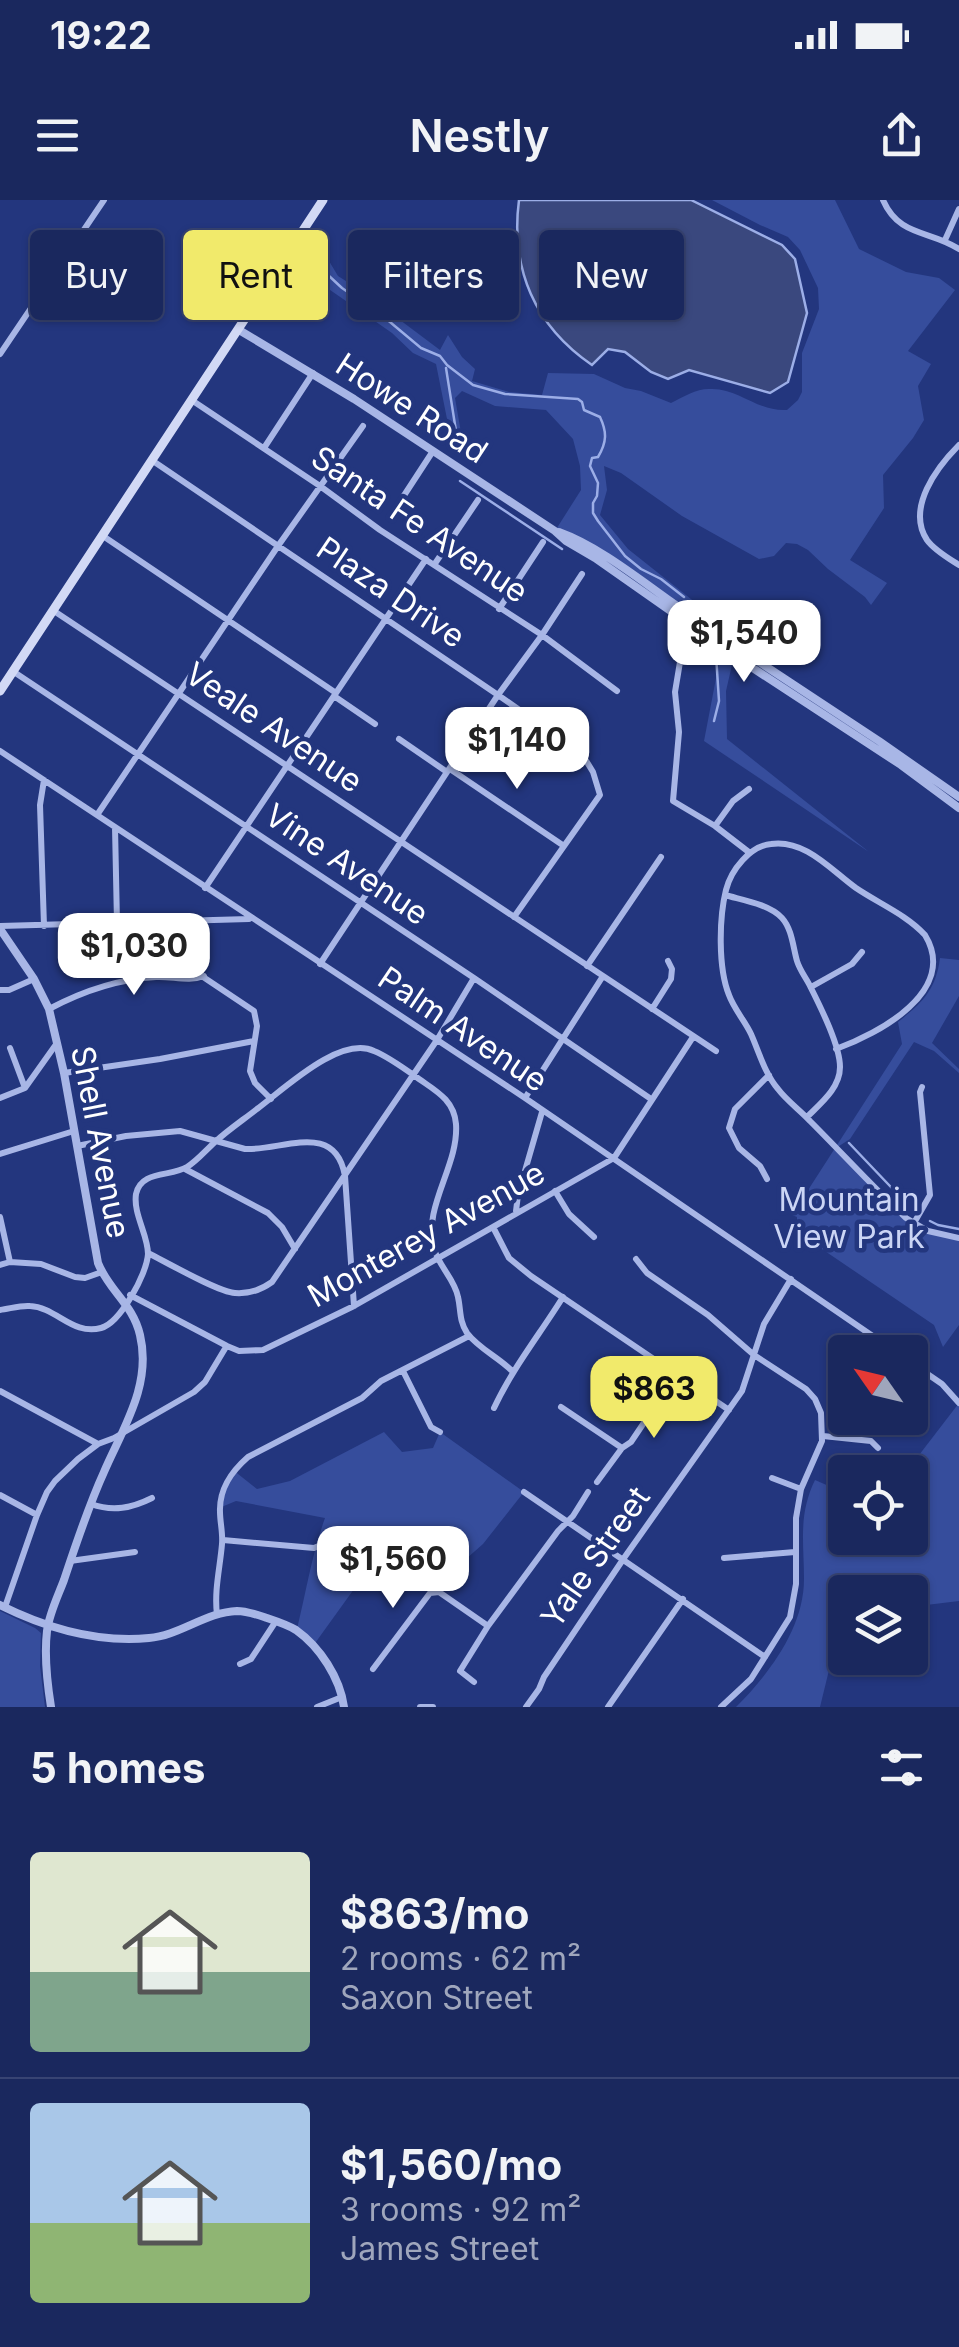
<!DOCTYPE html>
<meta charset="utf-8">
<style>
:root{--surface:#1a285e;--page:#233064;--text:#f1f3f6;--muted:#9fa6bc;--line:#384473;--accent:#f1ea6b}
body{margin:0;font-family:Inter,sans-serif;background:var(--page);color:var(--text);height:100vh;display:flex;flex-direction:column;font-size:38px;white-space:nowrap}
*{box-sizing:border-box;margin:0}
p{font-size:32px;color:var(--muted)}
.icon{flex:none;width:55px;height:55px;fill:none;stroke:currentColor;stroke-width:2;stroke-linecap:round;stroke-linejoin:round}
.map{position:relative;height:1507px;overflow:hidden}
.sheet{display:flex;flex-direction:column;background:var(--surface);flex:1}
.sheet>*{flex:none}
.banner{position:absolute;left:30px;top:30px;width:900px;height:90px;display:flex;gap:20px}
.needle{width:65px;rotate:304deg}
.tools{position:absolute;left:828px;top:1135px;display:grid;gap:20px}
.tools a{display:grid;place-items:center;width:100px;height:100px;border-radius:10px;background:var(--surface);box-shadow:0 2px 8px #0004,0 0 0 2px var(--line);font-size:50px}
.price{position:absolute;translate:-50% -85px;padding:0 22px;border-radius:20px;background:#fff;color:#222;font-size:32px;line-height:65px;filter:drop-shadow(0 2px 5px #0008)}
.price::after{content:'';position:absolute;left:50%;top:60px;width:30px;height:22px;margin-left:-15px;background:inherit;clip-path:polygon(0 0,100% 0,50% 100%)}
.price.selected{background:var(--accent);color:#111}
ul{padding:0;list-style:none}
li{display:flex;align-items:center;gap:30px;height:250px;padding:0 30px}
li+li{border-top:2px solid var(--line)}
li span{display:grid;place-items:center;flex:none;width:280px;height:200px;border-radius:10px;color:#555}
li>.icon{margin-inline-start:auto}
span .icon{width:120px;height:120px;fill:#fffc;stroke-width:1}
li b{font-size:42px}
h2{display:flex;justify-content:space-between;align-items:center;height:120px;padding:0 30px;font-size:42px}
.pill{padding:0 35px;border-radius:10px;background:var(--surface);box-shadow:0 2px 8px #0004,0 0 0 2px var(--line);font-size:35px;line-height:90px}
.pill.selected{background:var(--accent);color:#111}
.status{display:flex;justify-content:space-between;align-items:center;height:70px;padding:0 50px;background:var(--surface);direction:ltr}
.status svg{height:28px;fill:currentColor}
header{display:flex;justify-content:space-between;align-items:center;height:130px;padding:0 30px;background:var(--surface);font-size:45px;font-weight:600}
.map>svg:first-child{display:block}
</style>
<div class="status"><b>19:22</b><svg viewBox="0 0 49 12"><path d="M0 12V9h3v3zM5 12V6h3v6zM10 12V3h3v9zM15 12V0h3v12zM26 1h20v11H26zM47 4h2v5h-2z"/></svg></div>
<header><svg class="icon" aria-label="menu" viewBox="0 0 24 24"><path d="M4 6h16M4 12h16M4 18h16"/></svg>Nestly<svg class="icon" aria-label="share" viewBox="0 0 24 24"><path d="M12 15V3M7 8l5-5 5 5M5 13v7h14v-7"/></svg></header>
<div class="map">
<svg width="959" height="1507" viewBox="0 0 959 1507">
<rect width="100%" height="100%" fill="#23367e"/>
<path fill="#364d9c" d="M712 0H835L859 49 906 72 939 78 955 90 908 151 931 164 918 186 924 220 913 238 883 275 884 308 850 360 887 383 871 405 865 397 828 369 808 350 797 344 786 343 774 356 759 359 682 316 621 273 604 266 607 290 600 315 628 349 701 407 711 427 597 352 555 331 581 290 580 266 573 239 546 210 495 206 462 191 455 198 464 250 458 252 453 249 436 164 413 153 392 133 320 83 315 72 299 61 311 43 329 61 338 76 360 90 440 150 448 135 462 157 475 169 472 181 509 192 542 195 548 173 594 174 625 188 641 191 671 203C683 197 696 189 709 189 738 187 757 212 787 210L798 200 802 192V153L819 109 818 88 800 50 788 37 760 25Z
M722 447 734 456 726 491 727 539 869 652 704 541Z
M940 758 959 760V796L932 843 959 869V873L934 851 914 842 850 939 836 948 890 1003 928 1031 959 1038V1125L943 1147 934 1125 816 1045 815 1039 797 1023V1017L792 1015 902 844 898 822C922 803 936 790 940 758Z
M959 1203V1401L910 1407V1392H845V1416L842 1417 820 1507H736C769 1474 804 1428 804 1379 804 1342 798 1315 815 1280L845 1293V1338H910V1272H906Z
M384 1232 402 1252 433 1248 440 1232 524 1292 483 1344 433 1388 397 1363 367 1371 313 1446 297 1429C306 1392 312 1354 325 1318L236 1301 219 1308 233 1270 257 1289 290 1281Z
M0 1411 35 1428 41 1433 40 1466 45 1507H0Z"/>
<path fill="#3a487e" stroke="#9caee7" stroke-width="2.5" d="M519 0H691L782 45 795 59 807 113 788 182 770 193 689 170 668 179 651 172 625 152 608 149 592 165C535 126 510 69 519 0Z"/>
<g fill="none" stroke-linecap="round" stroke-linejoin="round">
<path stroke="#9caee7" stroke-width="2.5" d="M313 51 328 75 342 88 384 117 421 148 440 156 447 165 473 185 505 194 578 199 582 202 584 210 600 217C607 232 607 242 598 257L592 258 590 266 598 283 597 296 593 303V313L598 321 625 356 641 369 661 379 684 397
M446 168 459 250
M460 281 562 349
M714 521 719 501 716 455
M849 943 908 1005
M930 1021 938 1025 959 1029"/>
<path stroke="#a8b6e6" stroke-width="6" d="M883 0C899 37 930 30 959 49
M945 40 959 9
M0 154 104 0
M193 201 320 286 380 330 542 435 617 491
M959 245C937 267 906 308 927 340 934 350 948 358 959 365
M264 248 313 173
M153 261 498 495 582 554 593 572 600 595 514 717
M403 297 433 251
M103 336 336 493
M434 365 478 300
M499 409 543 342
M54 411 716 851
M680 462 675 492 679 532 673 601 715 626 750 653
M14 472 474 778 651 899
M334 496 375 524
M399 539 447 572
M0 551 525 898 896 1152
M450 569 564 646
M44 580 40 605 44 726
M97 615 278 346 363 226
M715 626 733 601 749 589
M115 627 117 723
M205 688 426 359
M725 695C742 700 769 704 782 718 792 729 793 747 797 761 800 771 807 779 811 788 821 808 840 846 840 867 840 888 821 903 807 917
M121 722 254 811 257 826 250 871 255 883 271 899
M0 726 249 719
M320 764 498 495 542 435 582 374
M587 766 661 657
M811 787 852 764 862 752
M0 790H9L34 779
M49 809C83 791 117 779 156 777 172 776 189 782 204 776
M652 809 671 779 672 769 668 761
M10 848 25 888
M836 849C878 834 959 791 925 735 907 715 878 703 856 688 831 670 805 639 771 644 750 646 731 670 726 690 719 718 718 768 729 795 734 809 745 821 751 834 759 852 765 874 778 889 787 901 800 910 810 921 842 953 873 987 906 1018L928 1031 959 1038
M64 873 160 859 254 841
M0 898 25 888 57 843
M525 898 603 776
M77 946 126 936 180 931 245 949C282 951 335 920 345 976L354 1106
M0 954 74 931
M185 969 268 1013 282 1027 295 1049
M767 979 760 966 739 948 729 928 735 909 769 875
M555 991 569 1014 594 1037
M516 1011 518 995 542 912
M0 1017 10 1062
M914 1023 930 995 920 892 922 887
M493 1027 509 1058 531 1076 729 1210
M148 1053C166 1062 218 1092 235 1093 249 1094 261 1090 272 1082L437 840 474 778
M636 1059 647 1073 708 1115 754 1155 806 1189 815 1199 821 1213 822 1241 801 1289 796 1318V1384L790 1417 751 1479 721 1507
M0 1065 10 1062 41 1064 75 1077 85 1078 102 1072
M130 1095 227 1146 239 1151 263 1150 354 1106 614 958 693 837
M0 1110C9 1109 21 1105 30 1106 56 1107 73 1136 101 1128 120 1123 147 1074 148 1054 148 1035 133 1014 136 994 141 970 171 977 187 967 197 961 206 950 215 942 228 930 243 920 257 909 284 889 340 835 374 851 389 857 405 869 419 879 436 891 454 900 456 924 459 966 422 1007 434 1049 439 1066 455 1080 458 1097 461 1110 459 1121 467 1133 479 1149 500 1158 513 1172
M910 1162 942 1184 959 1203
M403 1171 431 1227 440 1232
M0 1191 98 1244
M561 1207 622 1248
M494 1208C512 1169 540 1134 563 1097
M823 1236 871 1241 878 1248
M772 1278 801 1289
M597 1282 622 1248 631 1242 676 1175
M524 1292 765 1457
M0 1295 37 1315
M91 1304C113 1312 132 1308 152 1298
M223 1340 314 1348 328 1342
M724 1358 795 1352
M70 1361 135 1352
M5 1407 37 1315 47 1292 55 1281 78 1259 98 1244 114 1238 194 1192 205 1182 226 1147
M217 1415C214 1390 220 1368 222 1344 223 1333 220 1322 220 1312 219 1288 232 1271 248 1257L362 1198 381 1181 469 1136
M240 1464 251 1459 276 1421
M373 1469 430 1393 439 1392 488 1426
M474 1482 460 1471 488 1426 558 1331 573 1316 588 1292
M317 1507 342 1497
M420 1507H433
M526 1507 539 1489 544 1477 624 1358 742 1191 764 1124 791 1079
M608 1507 683 1399"/>
<path stroke="#a8b6e6" stroke-width="8" d="M239 130 354 199 555 331 566 341 595 358 739 459 901 565 959 608
M559 332C598 346 639 379 673 403 697 419 721 434 744 452L879 541 959 597
M0 729 34 779 49 809 64 873 98 1063C109 1091 133 1104 140 1135 152 1185 123 1228 104 1272 88 1307 76 1344 64 1380 58 1396 49 1414 47 1431 44 1456 47 1482 51 1507
M0 1405C46 1428 96 1443 149 1438 179 1436 206 1412 237 1411 247 1411 258 1415 267 1418 276 1421 288 1425 296 1430 320 1447 340 1478 344 1507"/>
<path stroke="#d2d9f5" stroke-width="9" d="M0 491 323 0"/>
</g>
<g text-anchor="middle" dominant-baseline="central" stroke-width="9" stroke-linejoin="round" paint-order="stroke">
<g font-size="32" fill="#fff" stroke="#23367e">
<text transform="translate(412 208) rotate(33)">Howe Road</text>
<text transform="translate(420 324) rotate(34)">Santa Fe Avenue</text>
<text transform="translate(391 392) rotate(34)">Plaza Drive</text>
<text transform="translate(274 527) rotate(34)">Veale Avenue</text>
<text transform="translate(347 664) rotate(34)">Vine Avenue</text>
<text transform="translate(463 829) rotate(34)">Palm Avenue</text>
<text transform="translate(101 942) rotate(79)">Shell Avenue</text>
<text transform="translate(426 1034) rotate(-29)">Monterey Avenue</text>
<text transform="translate(595 1357) rotate(-55)">Yale Street</text>
</g>
<g font-size="32" fill="#cbd5f5" stroke="#23367e">
<text x="849" y="999">Mountain<tspan x="849" dy="37">View Park</tspan></text>
</g>
</g>
</svg>
<div class="tools">
<a><svg class="needle" viewBox="-14 -14 28 28"><path d="M0-13l5 13h-10z" fill="#e53935"/><path d="M0 13l5-13h-10z" fill="#9fa6bc"/></svg></a>
<a><svg class="icon" aria-label="locate" viewBox="0 0 24 24"><circle cx="12" cy="12" r="6"/><path d="M12 2v4M12 18v4M2 12h4M18 12h4"/></svg></a>
<a><svg class="icon" aria-label="layers" viewBox="0 0 24 24"><path d="M12 4l9 5-9 5-9-5zM3 14l9 5 9-5"/></svg></a>
</div>
<b class="price" style="left:744px;top:485px">$1,540</b>
<b class="price" style="left:517px;top:592px">$1,140</b>
<b class="price" style="left:134px;top:798px">$1,030</b>
<b class="price selected" style="left:654px;top:1241px">$863</b>
<b class="price" style="left:393px;top:1411px">$1,560</b>
<div class="banner">
<a class="pill">Buy</a>
<a class="pill selected">Rent</a>
<a class="pill">Filters</a>
<a class="pill">New</a>
</div>
</div>
<section class="sheet">
<h2>5 homes<svg class="icon" aria-label="filters" viewBox="0 0 24 24"><path d="M4 7h16M4 17h16"/><circle cx="9" cy="7" r="2"/><circle cx="15" cy="17" r="2"/></svg></h2>
<ul>
<li><span style="background:linear-gradient(#dfe7d0 60%,#7fa58c 0)"><svg class="icon" aria-label="home" viewBox="0 0 24 24"><path d="M3 11l9-7 9 7M6 9v11h12V9"/></svg></span><div><b>$863/mo</b><p>2 rooms · 62 m²</p><p>Saxon Street</p></div></li>
<li><span style="background:linear-gradient(#a9c7e8 60%,#8fb573 0)"><svg class="icon" aria-label="home" viewBox="0 0 24 24"><path d="M3 11l9-7 9 7M6 9v11h12V9"/></svg></span><div><b>$1,560/mo</b><p>3 rooms · 92 m²</p><p>James Street</p></div></li>
</ul>
</section>
